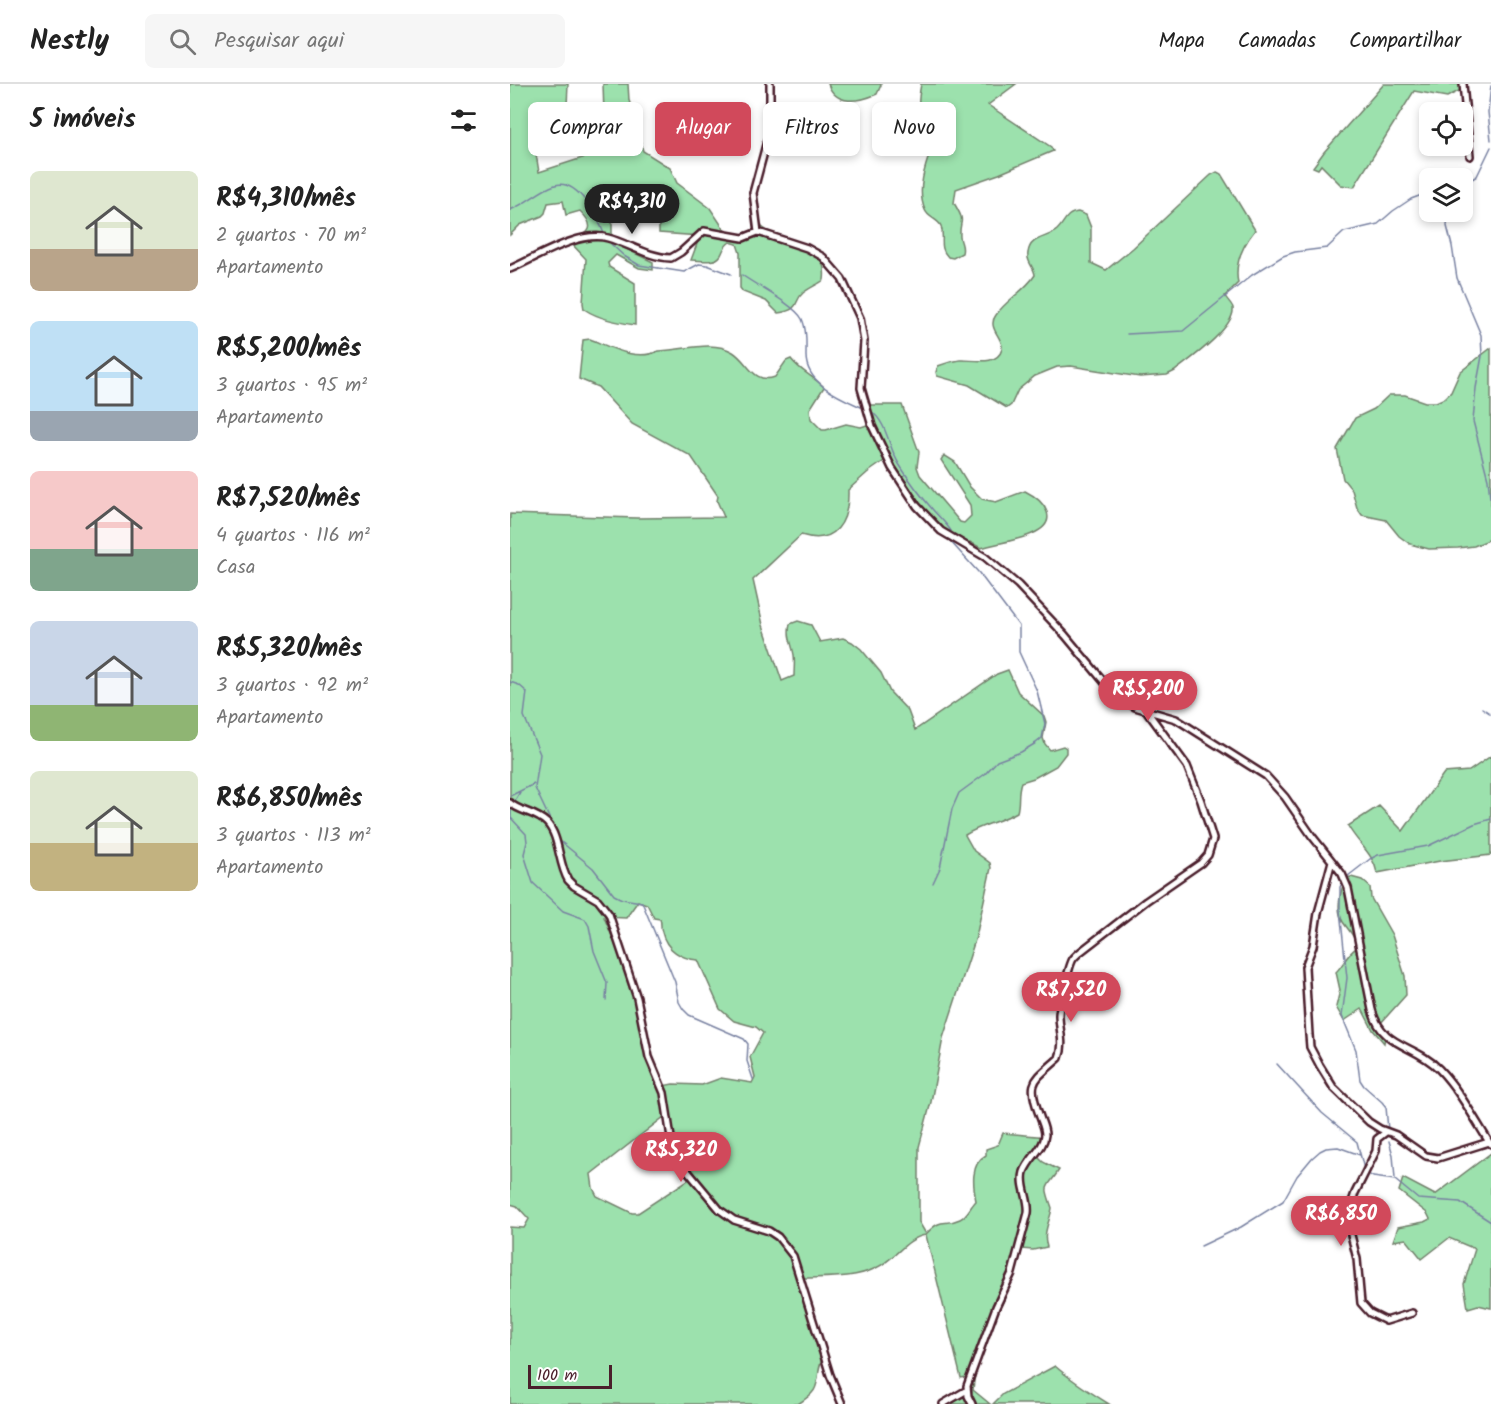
<!DOCTYPE html>
<html lang="pt">
<meta charset="utf-8">
<style>
:root{--surface:#fff;--page:#f6f6f6;--text:#222;--muted:#767676;--line:#e0e0e0;--accent:#d1495b}
body{margin:0;font-family:Kalam,sans-serif;background:var(--page);color:var(--text);height:100vh;display:flex;flex-direction:column;font-size:22px;white-space:nowrap}
*{box-sizing:border-box;margin:0}
p{font-size:20px;color:var(--muted)}
.icon{flex:none;width:33px;height:33px;fill:none;stroke:currentColor;stroke-width:2;stroke-linecap:round;stroke-linejoin:round}
.map{position:relative;flex:1;overflow:hidden}
.details{display:flex;flex-direction:column;background:var(--surface);width:510px}
.details>*{flex:none}
.guide{position:absolute;left:18px;top:18px;width:570px;height:54px;display:flex;gap:12px}
.fabs{position:absolute;left:909px;top:18px;display:grid;gap:12px}
.fabs a{display:grid;place-items:center;width:54px;height:54px;border-radius:9px;background:var(--surface);box-shadow:0 3px 9px #0003;font-size:30px}
.scale{position:absolute;left:18px;bottom:15px;width:84px;box-sizing:border-box;padding-left:6px;border:3px solid #4a1f2b;border-top:0;font-size:16px;line-height:21px;white-space:nowrap;color:#4a1f2b;-webkit-text-stroke:4px #fff;paint-order:stroke}
.price{position:absolute;translate:-50% -51px;padding:0 14px;border-radius:21px;background:var(--accent);color:#fff;font-size:20px;line-height:39px;filter:drop-shadow(0 2px 3px #0008)}
.price::after{content:'';position:absolute;left:50%;top:36px;width:18px;height:14px;margin-left:-9px;background:inherit;clip-path:polygon(0 0,100% 0,50% 100%)}
.price.active{background:#222;color:#fff}
ul{padding:0;list-style:none}
li{display:flex;align-items:center;gap:18px;height:150px;padding:0 30px}
li span{display:grid;place-items:center;flex:none;width:168px;height:120px;border-radius:9px;color:#555}
li>.icon{margin-inline-start:auto}
span .icon{width:72px;height:72px;fill:#fffc;stroke-width:1}
li b{font-size:26px}
h2{display:flex;justify-content:space-between;align-items:center;height:72px;padding:0 30px;font-size:26px}
.pill{padding:0 21px;border-radius:9px;background:var(--surface);box-shadow:0 3px 9px #0003;font-size:21px;line-height:54px}
.pill.active{background:var(--accent);color:#fff}
header{display:flex;align-items:center;gap:36px;box-sizing:border-box;height:84px;padding:0 30px;background:var(--surface);border-bottom:2px solid var(--line)}
header strong{font-size:28px}
nav{display:flex;gap:33px;margin-inline-start:auto;font-size:21px}
.search{width:420px;height:54px;background:var(--page);display:flex;align-items:center;gap:15px;box-sizing:border-box;padding:0 21px;border-radius:9px;color:var(--muted);font-size:22px}
main{display:flex;flex:1;min-height:0}
.map>svg:first-child{display:block}
</style>
<header>
<strong>Nestly</strong>
<div class="search"><svg class="icon" aria-label="search" viewBox="0 0 24 24"><circle cx="10" cy="10" r="6"/><path d="M15 15l6 6"/></svg>Pesquisar aqui</div>
<nav><a>Mapa</a><a>Camadas</a><a>Compartilhar</a></nav>
</header>
<main>
<section class="details">
<h2>5 imóveis<svg class="icon" aria-label="filters" viewBox="0 0 24 24"><path d="M4 7h16M4 17h16"/><circle cx="9" cy="7" r="2"/><circle cx="15" cy="17" r="2"/></svg></h2>
<ul>
<li><span style="background:linear-gradient(#dfe7d0 65%,#b9a48a 0)"><svg class="icon" aria-label="home" viewBox="0 0 24 24"><path d="M3 11l9-7 9 7M6 9v11h12V9"/></svg></span><div><b>R$4,310/mês</b><p>2 quartos · 70 m²</p><p>Apartamento</p></div></li>
<li><span style="background:linear-gradient(#bfe0f5 75%,#9aa5b1 0)"><svg class="icon" aria-label="home" viewBox="0 0 24 24"><path d="M3 11l9-7 9 7M6 9v11h12V9"/></svg></span><div><b>R$5,200/mês</b><p>3 quartos · 95 m²</p><p>Apartamento</p></div></li>
<li><span style="background:linear-gradient(#f6c9c9 65%,#7fa58c 0)"><svg class="icon" aria-label="home" viewBox="0 0 24 24"><path d="M3 11l9-7 9 7M6 9v11h12V9"/></svg></span><div><b>R$7,520/mês</b><p>4 quartos · 116 m²</p><p>Casa</p></div></li>
<li><span style="background:linear-gradient(#c9d6e8 70%,#8fb573 0)"><svg class="icon" aria-label="home" viewBox="0 0 24 24"><path d="M3 11l9-7 9 7M6 9v11h12V9"/></svg></span><div><b>R$5,320/mês</b><p>3 quartos · 92 m²</p><p>Apartamento</p></div></li>
<li><span style="background:linear-gradient(#dfe7d0 60%,#c2b280 0)"><svg class="icon" aria-label="home" viewBox="0 0 24 24"><path d="M3 11l9-7 9 7M6 9v11h12V9"/></svg></span><div><b>R$6,850/mês</b><p>3 quartos · 113 m²</p><p>Apartamento</p></div></li>
</ul>
</section>
<div class="map">
<svg width="981" height="1320" viewBox="0 0 981 1320">
<rect width="100%" height="100%" fill="#fff"/>
<filter id="ink" filterUnits="userSpaceOnUse"><feTurbulence type="fractalNoise" baseFrequency=".0167" numOctaves="2"/><feDisplacementMap in="SourceGraphic" scale="12" xChannelSelector="R" yChannelSelector="G"/><feConvolveMatrix kernelMatrix="1 2 1 2 8 2 1 2 1" color-interpolation-filters="sRGB"/></filter>
<g filter="url(#ink)">
<path fill="#9ce1ad" stroke="#73806c" stroke-width="1.5" fill-rule="evenodd" d="M0 0H58L55 65 51 66 35 57 28 58 25 64 29 88 91 68 94 30 93 0H118L119 16 133 67 160 84 167 99 200 124 220 154 229 153 250 142C258 147 266 153 275 157 295 164 318 167 314 196 307 201 299 204 293 209 283 217 292 226 268 229L256 217 233 208 230 204V169L227 160 220 158C214 162 214 165 211 171 205 180 191 176 181 176L190 152 149 149V118L144 114 134 121 115 126 102 139V150L106 160 143 178V186L129 184 106 171 98 179 99 183 125 199V241C107 238 89 235 74 225L73 219 76 175 62 160C78 149 88 144 70 127L56 131 53 117 38 119 35 129 32 132 10 141 0 151Z
M318 0H371V1L367 10C349 18 326 22 318 0Z
M411 0H506L478 21 541 63 543 67 489 90 446 105 444 119C457 141 449 133 450 153 451 160 454 162 452 169L443 174 438 173C428 163 435 154 431 142 428 135 418 134 415 126 405 104 418 75 425 54 406 41 407 21 411 0Z
M874 0H952L953 5 937 13 904 7 844 103 831 101 811 81 808 85 803 83 814 68Z
M707 88 711 90 745 146C733 161 724 180 728 199L715 212C717 216 722 220 723 224 726 243 679 276 665 287L657 291 630 293 561 282 547 283 525 292 508 306 501 321 497 324 459 301 427 292 426 288 428 282C435 279 442 277 450 276 462 275 487 283 492 265 494 254 476 244 486 231 497 215 515 207 525 191 524 182 516 178 518 169 520 152 537 155 547 146 555 139 555 129 568 128L576 131 581 144V179L596 186 623 164 701 91Z
M80 255C100 263 127 278 148 267 171 267 202 255 223 268 238 277 243 301 265 293L276 277 281 275C290 287 303 292 314 303L300 325 301 335 312 346H316L336 340 351 343 363 339 356 321H392L409 368 407 383 410 391 450 438 454 439 461 432 460 421 431 376 434 371 445 378 460 403 472 415 486 418 515 407C535 417 551 438 522 450 506 457 487 459 471 464L460 458 452 460 417 433 377 375 357 389 338 406C339 437 326 462 291 451L243 496 253 541 272 597 284 592C284 585 285 578 284 571 282 559 277 553 280 540L288 537 301 541 310 558 333 554 342 558 351 565 371 589 380 608 398 627 405 646 487 590 498 586 508 608 534 632 536 638 533 654 535 660 540 666 553 662 556 664V669L546 682 524 694 511 698C507 709 510 718 507 728 490 738 473 740 455 751L464 767 480 779 481 784 466 853 433 954 421 1018 409 1063V1138L416 1150C433 1132 433 1143 450 1135 457 1132 460 1123 466 1117 463 1101 460 1080 476 1071V1065L488 1061 493 1049 537 1053 528 1073 533 1078 549 1086C536 1107 533 1098 542 1124 540 1138 532 1148 537 1163L523 1166 511 1165C505 1182 500 1201 493 1218 480 1245 465 1276 463 1306L480 1320H436L453 1305 457 1293 451 1294 416 1151C395 1154 385 1176 366 1184 344 1195 317 1193 293 1194 300 1218 311 1243 312 1268 313 1274 310 1280 309 1286 307 1306 305 1309 288 1320H0V1143L14 1144 19 1135 7 1122 0 1120V430L127 434 214 433 207 417 208 412 181 372 122 340 88 303 69 295 73 256ZM128 817 137 820 144 834 150 835C152 840 150 843 152 848 156 866 172 875 188 876L210 925 224 937 246 943 253 949 240 973 245 993 242 999 211 994 192 1001 163 1000 153 1002 136 963 123 903 94 833 116 834ZM154 1033 160 1046 165 1073 181 1094 128 1129H122L87 1112 83 1104 81 1090Z
M981 264V455L964 462 948 464 919 465 900 460 889 452 876 436 852 431 847 424 842 406 833 395 827 365 845 334 864 325 879 311H895L915 318H926L935 314 941 308 950 288Z
M981 672V771L930 777 867 789C864 770 847 759 838 742L869 722 893 747 934 689 959 687Z
M841 793 852 796 860 803 861 814 882 851 895 892 896 911 870 940 875 953 874 959 863 946 852 925 834 937 826 923 830 906 826 888C835 879 837 869 848 863 845 852 839 847 833 838 825 825 831 808 835 794Z
M981 1069V1224L968 1221 958 1224 954 1200 965 1165 939 1154 912 1175 896 1155 883 1157 888 1143 914 1138 920 1135 917 1129 889 1107 893 1094 925 1111Z
M545 1282C562 1297 580 1308 599 1320H483L493 1310Z"/>
<g fill="none" stroke-linecap="round" stroke-linejoin="round">
<path stroke="#7881a1" stroke-width="1.5" d="M981 2 978 28 981 56
M952 101 967 92 981 63
M0 126C18 119 29 106 45 101 68 94 89 136 95 152
M938 128 937 142 942 162 947 194 971 251 972 272 966 304 963 337 978 395 980 414
M101 160 114 172 129 181 174 188 189 180 197 181 221 190
M232 191C245 201 285 221 292 235 297 246 296 260 296 272 296 299 329 313 351 323
M617 250 673 247 742 191 773 172 785 168 817 164 834 148 868 140 883 127 901 115 920 108
M361 327C378 340 378 363 389 380 399 396 411 412 423 426 429 433 436 439 441 447
M0 598 9 601 17 608 14 632 30 670 25 704 50 757 83 784 104 811 112 815 132 818 165 898 169 918 173 925 179 931 234 955 238 960 237 977 243 995
M972 624 981 630
M0 712 24 700
M3 720 10 708
M1 727V734L16 750 17 758 14 770 23 799 53 827 75 835 79 842 84 867 97 899 96 916
M838 792 860 775 868 771 918 762 964 740 981 735
M833 797 830 803V826L837 894 832 932 846 966 850 996 854 1002 872 1018 876 1023 878 1046
M423 799 430 784 442 725 449 709 475 690 487 677 511 668 526 659 532 654 535 640 527 607 509 568V542L469 489 440 457
M767 980 812 1029 847 1058 854 1085
M879 1057 883 1071 885 1095
M860 1091 863 1093 885 1096 908 1115 950 1118 981 1138
M691 1162 731 1143 773 1117 787 1092 802 1074 810 1067 816 1064 828 1063 850 1071"/>
<g stroke="#4a1f2b" stroke-width="10">
<path id="minor" d="M953 0 960 72
M248 148 243 109 260 46V0
M0 185C26 174 69 146 98 154 119 160 138 173 161 174L171 168 194 147 233 154 248 148 297 164 313 173 332 195 350 234 354 257 351 304 362 342 382 384 407 422 431 447 475 473 508 501 555 551 605 611 625 623 666 635 756 692 775 713 802 752 822 777 808 829 803 862 795 883 799 951 800 963 810 982 823 1003 859 1038 870 1045 886 1051 916 1072 928 1074 979 1058 981 1060
M0 719C10 728 26 728 37 739 50 753 48 779 58 796L64 802 88 816 99 830 127 914 139 973 154 1009 162 1060 166 1073 210 1126 224 1136 259 1147 268 1153 283 1172 320 1291 332 1320
M822 777 832 790 838 804 862 926C872 964 905 960 929 985 949 1006 964 1034 979 1058
M876 1048 867 1055 866 1067 845 1109 841 1121V1151L847 1175 851 1219 860 1229 876 1237 902 1229
M433 1320 457 1306
M462 1320 458 1312 457 1302 486 1223 502 1189 518 1129C520 1115 510 1102 514 1088 519 1074 534 1065 535 1051 535 1044 532 1039 530 1033 516 996 524 997 549 974 555 959 549 946 549 931 549 924 559 881 563 875 566 871 570 868 574 865L636 817 691 779 698 771 703 755 691 717 677 682 636 626"/>
</g>
<use href="#minor" stroke="#fff" stroke-width="5"/>
</g>
</g>
</svg>
<div class="fabs">
<a><svg class="icon" aria-label="locate" viewBox="0 0 24 24"><circle cx="12" cy="12" r="6"/><path d="M12 2v4M12 18v4M2 12h4M18 12h4"/></svg></a>
<a><svg class="icon" aria-label="layers" viewBox="0 0 24 24"><path d="M12 4l9 5-9 5-9-5zM3 14l9 5 9-5"/></svg></a>
</div>
<div class="scale">100 m</div>
<b class="price active" style="left:122px;top:151px">R$4,310</b>
<b class="price" style="left:638px;top:638px">R$5,200</b>
<b class="price" style="left:561px;top:939px">R$7,520</b>
<b class="price" style="left:171px;top:1099px">R$5,320</b>
<b class="price" style="left:831px;top:1163px">R$6,850</b>
<div class="guide">
<a class="pill">Comprar</a>
<a class="pill active">Alugar</a>
<a class="pill">Filtros</a>
<a class="pill">Novo</a>
</div>
</div>
</main>
